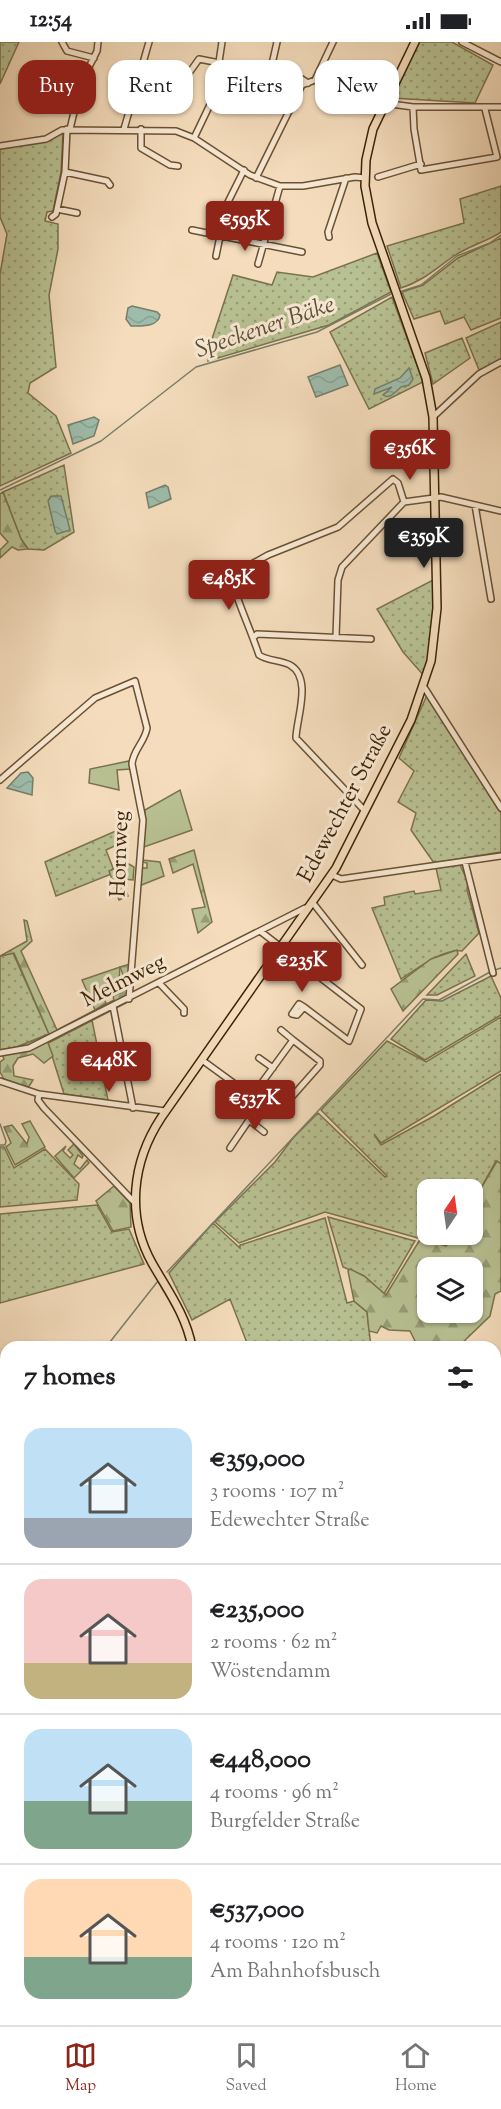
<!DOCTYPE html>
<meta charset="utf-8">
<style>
:root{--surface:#fff;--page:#f6f6f6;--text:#202124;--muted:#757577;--line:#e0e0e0;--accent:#8f2418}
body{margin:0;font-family:"Sorts Mill Goudy",serif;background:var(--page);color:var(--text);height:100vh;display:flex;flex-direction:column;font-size:22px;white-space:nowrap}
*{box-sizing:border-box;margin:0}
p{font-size:20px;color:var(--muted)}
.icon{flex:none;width:33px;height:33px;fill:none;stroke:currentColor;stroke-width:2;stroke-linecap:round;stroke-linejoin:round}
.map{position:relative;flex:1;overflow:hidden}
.sheet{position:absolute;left:0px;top:1299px;width:501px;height:684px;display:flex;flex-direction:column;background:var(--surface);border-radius:18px 18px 0 0;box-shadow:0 2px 4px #0004}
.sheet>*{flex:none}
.guide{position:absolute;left:18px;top:18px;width:465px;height:54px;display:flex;gap:12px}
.needle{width:39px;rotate:13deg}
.tools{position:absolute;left:417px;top:1137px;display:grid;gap:12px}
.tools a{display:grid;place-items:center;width:66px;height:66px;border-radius:12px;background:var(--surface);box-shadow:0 2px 4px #0004;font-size:30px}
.price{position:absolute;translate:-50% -51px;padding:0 14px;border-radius:6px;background:var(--accent);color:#fff;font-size:20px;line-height:39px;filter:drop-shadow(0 2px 3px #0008)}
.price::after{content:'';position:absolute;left:50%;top:36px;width:18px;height:14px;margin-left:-9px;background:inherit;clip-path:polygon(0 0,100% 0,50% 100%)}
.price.current{background:#222;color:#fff}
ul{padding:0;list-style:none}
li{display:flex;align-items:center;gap:18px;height:150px;padding:0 24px}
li+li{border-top:2px solid var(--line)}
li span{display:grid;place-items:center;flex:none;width:168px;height:120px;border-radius:18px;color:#555}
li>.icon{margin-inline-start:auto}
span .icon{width:72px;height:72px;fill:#fffc;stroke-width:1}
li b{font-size:26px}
h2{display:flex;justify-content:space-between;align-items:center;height:72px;padding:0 24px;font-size:26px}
.chip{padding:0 21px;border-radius:18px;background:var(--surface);box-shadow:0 2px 4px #0004;font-size:21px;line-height:54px}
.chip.current{background:var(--accent);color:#fff}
.status{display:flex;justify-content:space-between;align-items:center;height:42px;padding:0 30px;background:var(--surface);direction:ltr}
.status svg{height:16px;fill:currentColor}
.tab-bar{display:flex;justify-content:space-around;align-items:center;height:84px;border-top:2px solid var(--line);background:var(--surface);font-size:16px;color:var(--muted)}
.tab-bar a{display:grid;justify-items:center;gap:3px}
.tab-bar .current{color:var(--accent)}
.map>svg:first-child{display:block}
</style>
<div class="status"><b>12:54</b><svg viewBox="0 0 49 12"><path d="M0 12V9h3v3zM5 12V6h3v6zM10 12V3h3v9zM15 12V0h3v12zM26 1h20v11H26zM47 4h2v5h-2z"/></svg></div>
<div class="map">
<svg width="501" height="1983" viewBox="0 0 501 1983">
<defs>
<pattern id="grass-dots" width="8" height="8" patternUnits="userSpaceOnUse" patternTransform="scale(1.5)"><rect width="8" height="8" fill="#b8c193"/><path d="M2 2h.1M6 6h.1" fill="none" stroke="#979c76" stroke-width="1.8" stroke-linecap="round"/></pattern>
<pattern id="forest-firs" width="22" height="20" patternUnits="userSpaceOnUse" patternTransform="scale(1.5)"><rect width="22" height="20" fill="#b8c193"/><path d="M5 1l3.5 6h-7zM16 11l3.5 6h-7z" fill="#979c76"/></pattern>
<pattern id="water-waves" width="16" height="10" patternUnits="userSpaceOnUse" patternTransform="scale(1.5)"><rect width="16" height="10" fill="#9dbcab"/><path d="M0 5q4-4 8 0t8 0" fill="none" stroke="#88a192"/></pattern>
</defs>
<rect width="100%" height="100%" fill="#f4dcbc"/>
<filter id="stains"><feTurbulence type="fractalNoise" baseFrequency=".00333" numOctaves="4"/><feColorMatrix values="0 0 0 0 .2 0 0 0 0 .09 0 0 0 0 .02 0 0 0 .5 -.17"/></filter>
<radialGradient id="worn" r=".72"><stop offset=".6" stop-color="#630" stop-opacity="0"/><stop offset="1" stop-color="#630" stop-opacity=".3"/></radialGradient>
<path fill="url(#grass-dots)" stroke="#7a724c" stroke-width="1.5" d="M0 0H19L0 42Z
M419 0H452L493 23 475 61 392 56Z
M63 91 61 130 53 169 47 170 45 179 58 182V207L49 253 56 325 30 341 28 351 56 374 71 411 0 444V232L7 192 0 175V107Z
M501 144V190C486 200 468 204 454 214 435 227 423 239 401 246L387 204 464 181 460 157Z
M501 196V276L471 288 464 275 445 282 440 269 414 277 402 250 423 243 458 216Z
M377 211 391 250 329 283 208 319 211 300 233 233 272 243 277 230 313 235Z
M392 255 423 340 369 367 330 290Z
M501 280V318L479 328 466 296Z
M462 296 470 316 433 342 425 311Z
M64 423 74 490 44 508 28 507 21 497 3 450Z
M435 537 429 616 425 635 403 610 377 567Z
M427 653 501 771V810L434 821 411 788 416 771 398 760 414 729 399 716Z
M118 788 123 800 106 808 113 826 109 833 56 854 45 820Z
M460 823 468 840 467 848 479 891 462 909C442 907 418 926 401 937L372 866 385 863 384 855 414 849 415 852 441 848 436 826Z
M13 911 49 992 17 1005 0 1008V914Z
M466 912 475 934 437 953H427Z
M491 934 501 956V973L425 1018 391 997 426 958 442 959Z
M501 975V1029L381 1101 374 1092 381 1103 434 1074 501 1032V1122L496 1119 473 1160 472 1148H428V1192L453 1193 447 1204 325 1170 239 1201 215 1180 275 1120 293 1096 318 1071 385 1135 387 1134 321 1068 387 999 426 1020Z
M92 978 108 1058 64 1052 48 1001Z
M0 1105H4L14 1126 45 1107 79 1142 77 1158 0 1165Z
M97 1163 112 1190 129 1187 144 1222 0 1261V1172Z
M328 1175 415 1199 384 1252 364 1234 343 1225Z
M325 1176 347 1261 354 1259 367 1270 371 1305H256L247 1301 230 1257 192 1278 169 1231 213 1181 240 1206V1203Z
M6 1647V1758L0 1761V1649Z"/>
<path fill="url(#forest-firs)" stroke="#7a724c" stroke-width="1.5" fill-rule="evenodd" d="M3 450 21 497 28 507 18 508 12 505 0 516V508L8 500 0 491V452Z
M194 808 212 880 198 891 192 867 205 865 193 822 173 831 169 817Z
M24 878 27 879 32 899 21 909 57 988 114 958 113 954 120 951C123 942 125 934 120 925L130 922 128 960 48 1001 53 1014 44 1021 33 1012 18 1016 13 1024 14 1034 33 1038 28 1046 4 1037 0 1030V1020L4 1017 0 1008 17 1005 49 992 14 911 0 914 27 899Z
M457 908 458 912 403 969 391 947 431 917Z
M30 1079 45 1105 15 1123 6 1105 11 1101 4 1085 12 1083 27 1102 29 1095 22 1082Z
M497 1119 501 1122V1249L495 1252 490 1274 458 1305 442 1300 430 1305H418L410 1289 389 1288 381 1284 377 1291 369 1289 367 1270 354 1259 348 1229 350 1227 364 1234 386 1253 421 1196 446 1204 453 1193 472 1192 473 1160ZM428 1226H472V1270H428Z
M114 1144 130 1161 131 1185 113 1189 96 1159Z
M495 1485H501V1649L495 1648Z
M0 1518 6 1531V1610L0 1613Z
M495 1656 501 1658V1935L495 1936Z
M0 1856 6 1872V1931L0 1937Z"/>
<path fill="#b8c193" stroke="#7a724c" stroke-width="1.5" d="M129 719 130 727 117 728 119 748 89 741 90 727Z
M180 748 192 788 144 805 145 768Z
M142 818 160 820 164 834 139 844 141 826H147V821L142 820Z
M127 821 134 825 133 838 122 837 119 843 125 845 128 854 119 858 109 829Z
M120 925 119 939 111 943 114 950 103 955 106 961 95 968 82 938Z
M74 1102 83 1114 82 1116 78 1113 74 1122 80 1127 87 1118 89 1121 74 1136 55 1114 66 1104 63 1109 70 1116 73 1113 68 1108Z"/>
<path fill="url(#water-waves)" stroke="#767f69" stroke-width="1.5" d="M132 264 157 270 160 273C158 285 142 284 131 284L126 277 128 266Z
M340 323 348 343 316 355 308 335Z
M409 326 413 337 409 343 401 345C396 349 390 358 383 353L392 345 374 352 375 347 400 336Z
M94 375 99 378 94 394 73 402 68 383Z
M165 443 168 445 171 457 149 466 146 451Z
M51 454H61L70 488 57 492 55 489 48 459Z
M28 730 33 736 32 753 7 746 21 731Z
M0 1790 6 1800V1872L0 1856Z"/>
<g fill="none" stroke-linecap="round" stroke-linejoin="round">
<path stroke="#767f69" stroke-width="1.5" d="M402 249 421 243 457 214 490 201 501 193
M0 448 101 399 196 325 317 290 391 252
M495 928 501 926
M0 1082 6 1099 5 1103H0
M167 1230 423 957 439 958 490 930
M106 1305 158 1239
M0 1453 6 1444"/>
<path stroke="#9dbcab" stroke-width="4" d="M0 1469H6"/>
<g stroke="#6a5134" stroke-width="8">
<path id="minor" d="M62 0 67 9 94 16
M462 0 501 20
M219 20 222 0
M270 31 277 0
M32 35 49 49 78 55
M182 41 199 17 302 37 308 41
M384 61 413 65H501
M413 65 414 87 421 128 497 115 485 67
M70 87 81 41 97 9 98 0
M124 87 149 0
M141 87V106L170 123 178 124
M194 96 229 23
M0 104 46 97 62 88 176 89 194 96 250 133 280 144H303L355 135 365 136
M65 130 107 139 110 143
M378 135 421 122
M256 136 302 43 315 38 333 0
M57 167 77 171
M52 175 56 172 65 130 67 87
M192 188 302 210
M329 195 328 190 346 136
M216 214 226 164 244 128
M258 222 280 144
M433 375 479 332 501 320
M475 463 491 557
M255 594 257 592 371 597
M336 595 338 538 342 525 404 460 441 455 501 469
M424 645 501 766
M0 738 95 656 135 639 147 686C145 700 133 708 132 722L143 778 129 957
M365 769 296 696C296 678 313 636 290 623 280 618 268 619 259 613 250 586 238 561 230 534L268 513 338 485 393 437 398 441 404 460
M465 820 493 931
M332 833 341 837 501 814
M313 861 362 923
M260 889 361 967 349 999 304 965 299 962 292 972 297 973 304 965
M160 942 184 967V971
M113 964 133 1066
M281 988 293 998
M0 1011 29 1006 305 866
M259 1016 273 1026
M202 1018 250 1053 281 1067 320 1023V1019L293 998 253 1053
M0 1039 39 1052 165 1069
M39 1052 38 1058 44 1066 135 1161
M249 1078 264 1090
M230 1106 262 1059
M495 1392H501
M495 1651 501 1653
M495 1972 501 1967
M89 1977 96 1983
M178 1977 186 1983
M245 1983 249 1977
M482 1983 489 1977"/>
</g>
<g stroke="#3c2306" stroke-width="10">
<path id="major" d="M192 1305C186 1273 168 1249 152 1221 126 1174 132 1120 161 1076L336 826 411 678 431 619 437 566 433 375 426 336 372 181 365 144 366 118 373 87 415 0
M0 1942 6 1936"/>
</g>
<use href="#minor" stroke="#f8e8d3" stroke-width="5"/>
<use href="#major" stroke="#f4dcbc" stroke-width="7"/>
</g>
<g text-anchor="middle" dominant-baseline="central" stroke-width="6" stroke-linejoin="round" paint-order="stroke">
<g font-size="22" fill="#3c2306" stroke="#f8e8d3">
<text transform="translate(346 762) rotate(-62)">Edewechter Straße</text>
<text transform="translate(121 812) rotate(-88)">Hornweg</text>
<text transform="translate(124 940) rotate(-27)">Melmweg</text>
</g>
<g font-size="24" font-style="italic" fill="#595138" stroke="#f8e8d3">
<text transform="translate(265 286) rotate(-19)">Speckener Bäke</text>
</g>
</g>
<rect width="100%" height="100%" filter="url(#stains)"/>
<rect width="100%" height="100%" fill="url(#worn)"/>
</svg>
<div class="tools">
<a><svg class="needle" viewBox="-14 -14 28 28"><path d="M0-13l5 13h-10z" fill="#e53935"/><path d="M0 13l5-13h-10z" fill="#757577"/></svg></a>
<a><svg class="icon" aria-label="layers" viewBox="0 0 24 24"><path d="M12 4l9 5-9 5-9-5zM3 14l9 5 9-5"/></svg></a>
</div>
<b class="price" style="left:245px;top:210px">€595K</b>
<b class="price" style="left:410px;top:439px">€356K</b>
<b class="price current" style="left:424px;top:527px">€359K</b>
<b class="price" style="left:229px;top:569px">€485K</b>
<b class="price" style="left:302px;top:951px">€235K</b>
<b class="price" style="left:109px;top:1051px">€448K</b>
<b class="price" style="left:255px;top:1089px">€537K</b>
<div class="guide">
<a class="chip current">Buy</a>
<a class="chip">Rent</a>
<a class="chip">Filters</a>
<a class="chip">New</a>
</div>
<section class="sheet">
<h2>7 homes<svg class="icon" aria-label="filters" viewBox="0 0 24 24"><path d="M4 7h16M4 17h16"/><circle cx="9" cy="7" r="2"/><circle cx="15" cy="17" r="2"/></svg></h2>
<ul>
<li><span style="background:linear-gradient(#bfe0f5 75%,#9aa5b1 0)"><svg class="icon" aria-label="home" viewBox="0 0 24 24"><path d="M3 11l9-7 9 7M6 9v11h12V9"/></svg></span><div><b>€359,000</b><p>3 rooms · 107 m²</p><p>Edewechter Straße</p></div></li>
<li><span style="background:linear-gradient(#f6c9c9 70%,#c2b280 0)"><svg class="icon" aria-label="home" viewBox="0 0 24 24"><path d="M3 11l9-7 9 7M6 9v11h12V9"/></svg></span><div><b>€235,000</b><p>2 rooms · 62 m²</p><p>Wöstendamm</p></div></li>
<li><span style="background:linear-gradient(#bfe0f5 60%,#7fa58c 0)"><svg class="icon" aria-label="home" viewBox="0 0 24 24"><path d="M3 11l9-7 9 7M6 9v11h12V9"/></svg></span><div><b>€448,000</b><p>4 rooms · 96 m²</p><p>Burgfelder Straße</p></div></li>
<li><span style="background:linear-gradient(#ffd9b3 65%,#7fa58c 0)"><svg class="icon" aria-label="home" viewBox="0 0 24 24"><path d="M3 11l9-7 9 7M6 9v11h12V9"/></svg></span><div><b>€537,000</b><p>4 rooms · 120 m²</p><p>Am Bahnhofsbusch</p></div></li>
</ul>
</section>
</div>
<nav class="tab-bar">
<a class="current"><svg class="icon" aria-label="map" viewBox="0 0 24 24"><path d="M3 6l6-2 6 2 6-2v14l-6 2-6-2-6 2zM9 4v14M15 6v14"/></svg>Map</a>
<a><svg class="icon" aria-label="saved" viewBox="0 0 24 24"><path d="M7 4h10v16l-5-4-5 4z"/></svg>Saved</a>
<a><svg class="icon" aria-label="home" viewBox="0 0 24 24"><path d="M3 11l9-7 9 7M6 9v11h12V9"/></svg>Home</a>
</nav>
